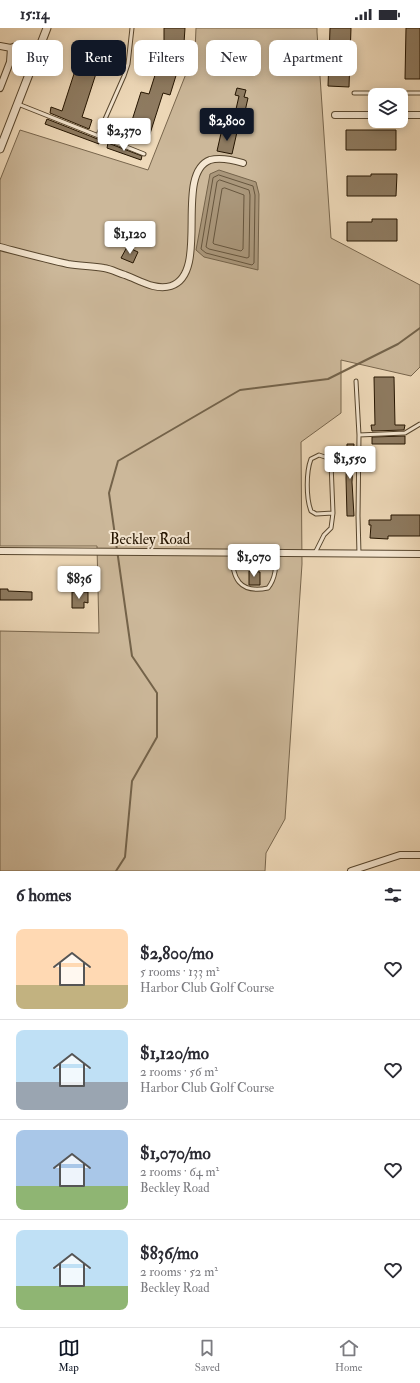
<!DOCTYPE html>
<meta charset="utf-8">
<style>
:root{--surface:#fff;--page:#f7f7f7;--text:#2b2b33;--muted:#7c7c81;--line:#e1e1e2;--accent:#111827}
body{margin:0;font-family:"IM FELL Double Pica",serif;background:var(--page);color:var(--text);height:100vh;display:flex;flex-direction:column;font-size:15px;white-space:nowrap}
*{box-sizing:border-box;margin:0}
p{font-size:13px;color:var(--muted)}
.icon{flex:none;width:22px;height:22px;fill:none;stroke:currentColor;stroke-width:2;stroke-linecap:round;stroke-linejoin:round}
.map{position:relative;height:843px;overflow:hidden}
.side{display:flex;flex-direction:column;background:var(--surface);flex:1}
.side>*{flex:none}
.banner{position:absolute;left:12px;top:12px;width:396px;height:36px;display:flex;gap:8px}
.buttons{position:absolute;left:368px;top:60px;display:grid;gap:8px}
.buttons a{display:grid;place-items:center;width:40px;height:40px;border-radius:8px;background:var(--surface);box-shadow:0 2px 10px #0003;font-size:20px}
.price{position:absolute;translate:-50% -34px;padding:0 9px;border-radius:4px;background:#fff;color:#222;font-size:13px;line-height:26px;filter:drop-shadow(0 1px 2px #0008)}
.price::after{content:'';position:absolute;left:50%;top:24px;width:12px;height:9px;margin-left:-6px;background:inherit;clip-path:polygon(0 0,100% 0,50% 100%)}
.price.selected{background:var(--accent);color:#fff}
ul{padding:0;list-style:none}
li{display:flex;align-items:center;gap:12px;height:100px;padding:0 16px}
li+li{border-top:1px solid var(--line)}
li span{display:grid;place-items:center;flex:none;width:112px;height:80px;border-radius:8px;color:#555}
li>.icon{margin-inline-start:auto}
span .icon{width:48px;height:48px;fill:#fffc;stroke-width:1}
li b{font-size:17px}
h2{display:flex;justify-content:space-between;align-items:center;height:48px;padding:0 16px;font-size:17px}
.pill{padding:0 14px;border-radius:8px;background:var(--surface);box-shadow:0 2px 10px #0003;font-size:14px;line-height:36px}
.pill.selected{background:var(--accent);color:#fff}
.status{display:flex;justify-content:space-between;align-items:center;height:28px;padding:0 20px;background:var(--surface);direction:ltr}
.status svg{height:11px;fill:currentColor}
.tab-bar{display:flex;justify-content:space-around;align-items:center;height:56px;border-top:1px solid var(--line);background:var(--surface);font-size:11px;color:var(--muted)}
.tab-bar a{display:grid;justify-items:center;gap:2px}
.tab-bar .selected{color:var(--accent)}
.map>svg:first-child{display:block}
</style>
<div class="status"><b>15:14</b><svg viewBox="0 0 49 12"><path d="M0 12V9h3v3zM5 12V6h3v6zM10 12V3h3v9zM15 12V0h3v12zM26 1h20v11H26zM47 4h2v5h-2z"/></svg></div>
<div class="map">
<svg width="420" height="843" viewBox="0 0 420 843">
<rect width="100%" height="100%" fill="#efdaba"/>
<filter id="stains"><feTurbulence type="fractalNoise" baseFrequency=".005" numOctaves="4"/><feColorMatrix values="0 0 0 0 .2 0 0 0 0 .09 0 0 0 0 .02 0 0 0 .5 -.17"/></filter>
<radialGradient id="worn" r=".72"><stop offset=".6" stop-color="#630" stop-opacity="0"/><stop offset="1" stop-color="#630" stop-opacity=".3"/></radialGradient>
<path fill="#ccb89a" stroke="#78664d" d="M196 0H317V4L331 210 420 257V339L411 348 341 332V385L301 414 302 536 285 791 266 825 265 843H0V603L99 605 97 518H0V152L20 102 148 142 195 23Z"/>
<path fill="#aa977b" stroke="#74634a" d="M219 142 256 154 259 166 258 242 204 229 196 222 210 146Z"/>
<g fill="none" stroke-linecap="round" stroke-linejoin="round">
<path stroke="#67563e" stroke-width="1" d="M219 147 253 158 255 167 254 235 252 237 206 225 201 221 213 150Z
M220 152 249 162 250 167 249 229 247 230 209 221 206 219 217 154Z
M225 160 244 167 243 221 241 223 214 216 213 215 222 161Z"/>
<path stroke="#74634a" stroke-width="2" d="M116 843 125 829 132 753 157 709V665L132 628 109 465 118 433 240 362 328 351 398 316 420 300"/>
</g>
<path fill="#8e7b61" stroke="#241400" d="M164 0H185L184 15 164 14Z
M330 0H351L349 59 328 58Z
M406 0H420V51H405Z
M164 19 183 25 170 67 163 65 148 112 128 105 141 64 149 66Z
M82 21 102 27 82 89 92 92 89 101 50 85 51 79 62 83Z
M237 60 246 62 244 69 248 70 243 92 234 90 239 68 235 67Z
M47 91 100 112 99 116 45 96Z
M222 101 237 104 232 126 217 123Z
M346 102H396V122H346Z
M116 104 127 109 124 115 113 111Z
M108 115 142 128 141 132 107 120Z
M371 146H397L396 168H347V148H371Z
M372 191H397V213H347V194H372Z
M127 219 138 224 133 235 121 230Z
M374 349H394L395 397H405L404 402 372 403 371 397H375Z
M405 408V416H372V409Z
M347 416H354L352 454 354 488H347L346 450Z
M391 487H420V508H388V511L370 510 371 497H369V492H391Z
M249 543 260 544V557H249Z
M0 561H8V563L32 564V572H0Z
M72 564H88V575L84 574V580H72Z"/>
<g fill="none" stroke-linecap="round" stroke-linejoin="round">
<g stroke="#57462e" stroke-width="5">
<path id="service" d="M354 65H420
M18 76 144 126
M98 107 124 48 128 36 132 0
M356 353 359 407 358 488 359 526
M359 407 405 405 420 396
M232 525C232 550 239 566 268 560 276 550 276 538 276 525
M315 525 324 507 331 500 333 485 331 435 328 430 319 427 311 431C306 444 306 470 311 483L316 486 333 485"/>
</g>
<g stroke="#57462e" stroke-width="8">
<path id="minor" d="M0 18 11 20 18 17 38 23
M12 22 15 29 33 36
M0 60 10 34 11 20
M335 87H375
M401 87H420
M0 219C23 225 45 231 68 236 80 238 92 238 104 240 111 241 118 245 125 247 139 252 155 263 171 258 211 245 173 146 210 132 221 129 233 132 243 135
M0 523 420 526
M351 843 400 827H420"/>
</g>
<g stroke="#57462e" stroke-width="9">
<path id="tertiary" d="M0 121 47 0"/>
</g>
<use href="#service" stroke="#f5e7d2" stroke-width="3"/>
<use href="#minor" stroke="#f5e7d2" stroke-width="6"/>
<use href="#tertiary" stroke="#f5e7d2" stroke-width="7"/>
</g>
<g text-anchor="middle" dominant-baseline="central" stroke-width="4" stroke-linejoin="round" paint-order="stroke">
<g font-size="15" fill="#241400" stroke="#f5e7d2">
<text x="150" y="511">Beckley Road</text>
</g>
</g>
<rect width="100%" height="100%" filter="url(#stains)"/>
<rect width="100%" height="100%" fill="url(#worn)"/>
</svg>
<div class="buttons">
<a><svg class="icon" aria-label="layers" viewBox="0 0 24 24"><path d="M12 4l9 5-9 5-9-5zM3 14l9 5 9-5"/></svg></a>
</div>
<b class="price selected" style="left:227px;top:114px">$2,800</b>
<b class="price" style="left:124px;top:124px">$2,370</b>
<b class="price" style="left:130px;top:227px">$1,120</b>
<b class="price" style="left:350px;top:452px">$1,550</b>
<b class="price" style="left:254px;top:550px">$1,070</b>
<b class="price" style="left:79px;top:572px">$836</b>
<div class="banner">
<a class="pill">Buy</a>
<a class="pill selected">Rent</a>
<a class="pill">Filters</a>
<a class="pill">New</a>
<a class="pill">Apartment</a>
</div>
</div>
<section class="side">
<h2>6 homes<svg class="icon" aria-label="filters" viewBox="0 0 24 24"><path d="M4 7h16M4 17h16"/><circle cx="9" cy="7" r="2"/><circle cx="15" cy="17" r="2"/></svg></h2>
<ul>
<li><span style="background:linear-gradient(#ffd9b3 70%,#c2b280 0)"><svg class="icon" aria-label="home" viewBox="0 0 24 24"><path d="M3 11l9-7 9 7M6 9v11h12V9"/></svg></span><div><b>$2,800/mo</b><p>5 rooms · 133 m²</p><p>Harbor Club Golf Course</p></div><svg class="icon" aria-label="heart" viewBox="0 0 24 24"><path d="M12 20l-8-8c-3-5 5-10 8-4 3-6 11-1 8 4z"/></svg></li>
<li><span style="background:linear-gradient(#bfe0f5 65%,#9aa5b1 0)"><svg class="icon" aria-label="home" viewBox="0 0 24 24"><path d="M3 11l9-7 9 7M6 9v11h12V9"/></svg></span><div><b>$1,120/mo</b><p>2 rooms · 56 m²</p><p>Harbor Club Golf Course</p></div><svg class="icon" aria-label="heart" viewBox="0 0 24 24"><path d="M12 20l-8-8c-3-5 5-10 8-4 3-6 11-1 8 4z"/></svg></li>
<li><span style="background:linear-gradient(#a9c7e8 70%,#8fb573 0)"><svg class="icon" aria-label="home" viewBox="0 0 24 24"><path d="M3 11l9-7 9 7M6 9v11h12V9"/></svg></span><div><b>$1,070/mo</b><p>2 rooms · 64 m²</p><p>Beckley Road</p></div><svg class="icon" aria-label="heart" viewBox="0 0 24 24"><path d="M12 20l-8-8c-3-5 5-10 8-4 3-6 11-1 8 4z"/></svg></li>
<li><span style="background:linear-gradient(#bfe0f5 70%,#8fb573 0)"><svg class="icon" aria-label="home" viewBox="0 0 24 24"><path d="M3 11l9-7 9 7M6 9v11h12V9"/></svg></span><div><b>$836/mo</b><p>2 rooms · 52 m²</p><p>Beckley Road</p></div><svg class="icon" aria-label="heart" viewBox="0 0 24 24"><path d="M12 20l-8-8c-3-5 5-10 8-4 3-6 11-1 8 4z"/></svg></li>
</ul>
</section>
<nav class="tab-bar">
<a class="selected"><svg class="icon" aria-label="map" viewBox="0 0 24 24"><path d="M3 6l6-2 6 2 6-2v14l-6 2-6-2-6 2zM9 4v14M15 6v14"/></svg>Map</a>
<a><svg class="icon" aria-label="saved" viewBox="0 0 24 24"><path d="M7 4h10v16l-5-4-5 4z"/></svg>Saved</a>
<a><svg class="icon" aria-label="home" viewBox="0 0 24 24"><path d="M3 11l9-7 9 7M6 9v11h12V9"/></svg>Home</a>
</nav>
